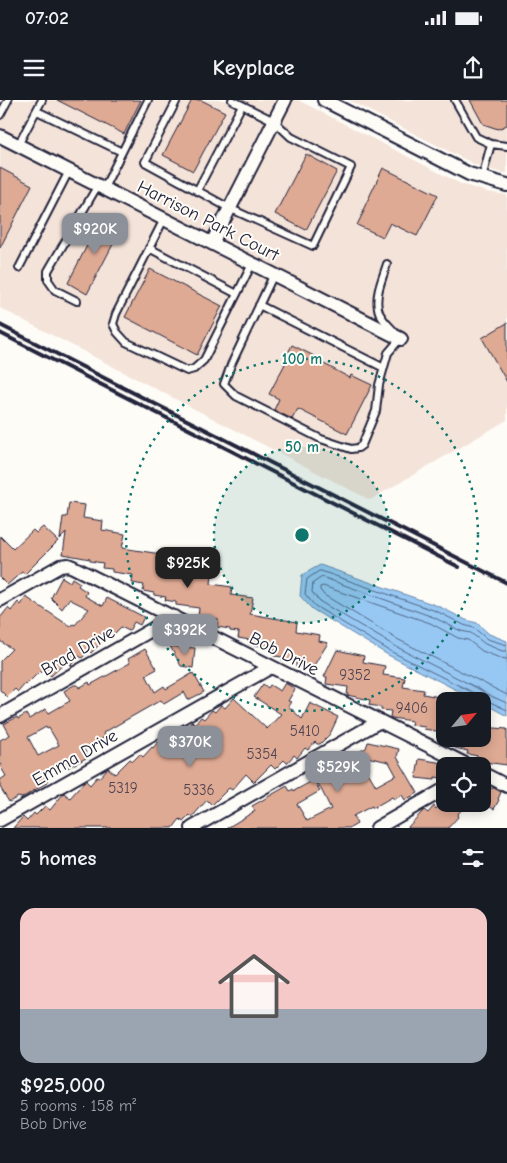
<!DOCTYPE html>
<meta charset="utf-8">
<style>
:root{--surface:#171b24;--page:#20242c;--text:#f1f3f6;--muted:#9ea1a6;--line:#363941;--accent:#8c9099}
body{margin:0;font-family:"Comic Neue",sans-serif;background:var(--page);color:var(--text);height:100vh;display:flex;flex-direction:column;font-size:19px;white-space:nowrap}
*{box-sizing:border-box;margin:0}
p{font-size:16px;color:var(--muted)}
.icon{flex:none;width:28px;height:28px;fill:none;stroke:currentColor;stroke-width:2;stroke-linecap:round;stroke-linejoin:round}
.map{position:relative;height:728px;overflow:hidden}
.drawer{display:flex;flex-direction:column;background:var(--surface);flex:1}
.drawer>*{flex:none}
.needle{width:32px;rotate:61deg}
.fabs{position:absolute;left:436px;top:592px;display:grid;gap:10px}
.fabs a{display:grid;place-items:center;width:55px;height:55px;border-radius:10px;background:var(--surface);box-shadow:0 2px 12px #0003;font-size:25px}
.price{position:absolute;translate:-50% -42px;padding:0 11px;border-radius:10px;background:var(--accent);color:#fff;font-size:16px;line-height:32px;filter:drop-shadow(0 1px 2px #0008)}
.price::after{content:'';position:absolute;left:50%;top:30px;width:15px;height:11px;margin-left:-8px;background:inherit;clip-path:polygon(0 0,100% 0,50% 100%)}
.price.active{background:#222;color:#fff}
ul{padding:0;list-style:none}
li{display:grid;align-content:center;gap:10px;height:265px;padding:0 20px}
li+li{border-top:1px solid var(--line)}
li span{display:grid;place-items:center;height:155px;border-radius:15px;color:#555}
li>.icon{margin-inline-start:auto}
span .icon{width:90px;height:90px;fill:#fffc;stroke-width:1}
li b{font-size:21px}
h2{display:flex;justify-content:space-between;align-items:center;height:60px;padding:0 20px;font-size:21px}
.status{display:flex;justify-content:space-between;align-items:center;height:35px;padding:0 25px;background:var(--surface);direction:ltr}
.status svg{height:14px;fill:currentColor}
header{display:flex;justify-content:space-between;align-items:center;height:65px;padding:0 20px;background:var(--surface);font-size:22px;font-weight:700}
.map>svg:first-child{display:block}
</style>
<div class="status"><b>07:02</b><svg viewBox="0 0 49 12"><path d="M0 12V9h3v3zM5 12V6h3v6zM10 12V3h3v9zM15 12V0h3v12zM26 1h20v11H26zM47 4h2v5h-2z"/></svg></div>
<header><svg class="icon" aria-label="menu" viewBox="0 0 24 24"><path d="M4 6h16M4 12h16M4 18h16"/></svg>Keyplace<svg class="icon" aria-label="share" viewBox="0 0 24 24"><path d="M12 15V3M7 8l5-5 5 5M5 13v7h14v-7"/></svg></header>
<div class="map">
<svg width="507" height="728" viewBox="0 0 507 728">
<rect width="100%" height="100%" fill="#fdfcf7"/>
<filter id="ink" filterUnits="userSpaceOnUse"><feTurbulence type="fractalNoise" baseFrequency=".02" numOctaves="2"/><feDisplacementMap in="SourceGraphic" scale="10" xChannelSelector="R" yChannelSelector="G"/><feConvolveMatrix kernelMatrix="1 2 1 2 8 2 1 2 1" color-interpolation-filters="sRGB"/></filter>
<g filter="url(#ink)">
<path fill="#f4e3d9" d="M0 0H298L461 84 487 92 507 95V320L370 400 0 208Z
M348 0H507V73H502L476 65Z"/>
<path fill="#97c8f3" stroke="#6886a9" d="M320 465 438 506 466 520 477 523 489 534 507 541V616L483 603 482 601H478L388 555 312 509 300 496 302 475Z"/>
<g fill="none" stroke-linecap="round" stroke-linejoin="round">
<path stroke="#516485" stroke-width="1" d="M507 545 487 539 474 528 464 525 436 511 321 471H319L307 479 305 494 315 506 390 551 476 594 480 599 486 600 507 610
M507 551H502L485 544 471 533 461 531 433 517 322 477 313 483 312 492 319 501 393 545 479 589C487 595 498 599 507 603
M507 559 500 558 482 551 468 540 458 538 430 523 323 486 320 487V490L324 495 397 539 507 595"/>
</g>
<path fill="#dfaa94" stroke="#22223b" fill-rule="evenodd" d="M57 0H141L124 34Z
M192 0H201L225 12 193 71 163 55Z
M470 0H507V25L498 29 483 24Z
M306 54 337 71 306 130 275 114Z
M0 68 32 85 0 148Z
M383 68 438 95 417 136 390 123 383 137 357 125 364 111 363 110Z
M102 116 122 127 87 194 68 183Z
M150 169 222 206 197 255 125 217Z
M507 223V282L482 238Z
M292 245 314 256 313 258 350 278 351 275 372 285 347 334 298 309 292 319 274 310 279 299 269 294 285 264 283 263Z
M69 403 85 405 83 418 103 421 102 430 125 434 122 448 167 455 166 464 188 468 187 471 212 475 211 484 232 487 231 495 253 498 250 514 297 522 296 531 320 535 319 541 328 543 311 570 296 567V563L282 560 283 557 274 556 275 548 249 544 250 540 238 538 239 532 230 531V529L217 527 218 519 198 516 199 508 176 505V502L165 500 166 497 154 495V493L143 491 144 485 132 483 133 475 112 472V469L102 468 103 463 90 461V459L63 454 66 433 60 439 63 417H67Z
M43 427 58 441 25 474 22 472 7 485 0 478V436L13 449 33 430 36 433Z
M62 477 70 482 72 478 80 483 78 486 87 492 85 496 103 506 107 498 144 517 140 525 134 522 129 531 121 527 111 537 109 535 91 553 89 551 82 558 79 556 71 565 67 561 51 576 44 570 41 573 40 571 26 585 25 584 18 592 15 589 7 597 0 590V561L12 549 0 541V518L8 508 11 511 18 502 21 505 26 497 71 527 73 524 75 525 89 509 69 499 62 509 51 498Z
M170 546 195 548 193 568 181 566Z
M145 549 157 569 146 575 155 592 164 586 166 589 193 573 204 592 188 600 184 592 164 604 161 600 103 633 105 637 84 649 88 657 67 668 64 663 44 674 48 682 22 698 18 697 9 702 0 687V680L6 676 0 666 2 665 0 662V640L10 635 4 624 17 617 18 619 26 614 29 619 46 609 49 613 70 601 64 591 74 585H78L79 588 89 582 90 585 130 563 128 559ZM46 627 47 629 49 628 59 645 38 656 28 637Z
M337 550 364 556 363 562 385 566 383 575 405 578 403 587 424 590 423 594 445 598V616L442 632 424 629 425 627 411 625 412 621 392 618 390 617 391 611 381 610V607L369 605 370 600 347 595 348 587 326 584 327 577H324Z
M285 583 295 589 288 601 291 602 288 606 302 619 310 603 338 617 330 634 320 644H317L315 642 308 650 305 648 297 658 294 655 287 663 284 660 275 669 271 665 254 682 246 674 232 690 229 688 212 705 207 700 192 717 190 715 183 722 180 719 173 728H13L23 717 27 721 34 713 36 715 45 706 50 710 64 693 70 698 85 681H86L90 685 97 677 99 678 108 668 115 674 130 659 133 661 140 654 143 657 152 647 153 648 158 642 162 643 171 633 175 637 182 630 184 631 192 621 195 624 201 617 204 619 212 610 215 612 221 605 225 608 234 598 267 629 281 614 254 597 263 584 268 588 270 585 280 591Z
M482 627 507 629V665L477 661 478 656 467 654 468 651 455 648 456 639H482Z
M368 642 399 649 397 657 418 693 405 700 402 695 394 699 392 697 373 708 372 706 353 716 357 724 350 728H227L255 711 252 706 287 686 290 691 293 689 294 691 314 680 320 691 297 704 307 721 331 709 318 683 338 671 332 659 346 652 349 657 366 648ZM358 655 389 662 396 675 376 686Z
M419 659 443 663 441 678 435 677V680L416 678Z
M491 688H494L501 692 498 699 499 700 494 709 482 703V689L489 692Z
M441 704H458L463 708 457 715 458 717 448 728H407L424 710 428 713 434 706 436 709Z"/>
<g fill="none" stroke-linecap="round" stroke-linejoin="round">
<g stroke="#22223b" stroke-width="10">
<path id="service" d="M177 0 145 62 229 108 313 146 351 67 291 37 274 21 232 0
M455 0 476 37 491 44 507 46
M37 11 122 52
M0 15 8 0
M18 45 42 0
M482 78 491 44
M104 88 148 0
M197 91 242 5
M164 119 116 214 113 224 117 232 126 242 187 271 194 269 204 260 252 164
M149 148 237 194
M387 164C383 177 375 194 378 208 379 217 388 225 394 231
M19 168 69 71
M274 174 231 265 224 284 236 296 321 339 351 349 358 348 362 345 376 311 379 285 388 253 400 239
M77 201 55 190 48 180V171L98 85
M259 205 384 268"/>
</g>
<g stroke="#22223b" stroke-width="16">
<path id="minor" d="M324 0 469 74 507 85
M0 36 401 239
M212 143 285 0
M0 500 60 466 68 465 73 467 469 666
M0 616 174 517
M482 673 507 686
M0 720 271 567
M192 728 380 621
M377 728 445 689"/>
</g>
<use href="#service" stroke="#fdfcf7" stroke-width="6"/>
<use href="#minor" stroke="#fdfcf7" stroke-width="12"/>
<path stroke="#22223b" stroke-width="4" d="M0 225 507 483
M0 233 459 467"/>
</g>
</g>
<circle cx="302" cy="435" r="88" fill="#0f766e" fill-opacity=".12"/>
<g fill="none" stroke="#0f766e" stroke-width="2.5" stroke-dasharray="2.5 5">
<circle cx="302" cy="435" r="88"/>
<circle cx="302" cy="435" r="176"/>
</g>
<g text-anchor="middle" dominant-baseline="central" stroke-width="4" stroke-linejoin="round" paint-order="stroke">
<g font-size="15" fill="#514451">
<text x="355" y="575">9352</text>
<text x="412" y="608">9406</text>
<text x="305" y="631">5410</text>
<text x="262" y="654">5354</text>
<text x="123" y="688">5319</text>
<text x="199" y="690">5336</text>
</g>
<g font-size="18" fill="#22223b" stroke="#fdfcf7">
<text transform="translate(208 121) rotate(27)">Harrison Park Court</text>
<text transform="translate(78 551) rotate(-30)">Brad Drive</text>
<text transform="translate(284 554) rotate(27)">Bob Drive</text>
<text transform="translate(75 658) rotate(-30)">Emma Drive</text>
</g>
</g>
<circle cx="302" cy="435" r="8" fill="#0f766e" stroke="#fdfcf7" stroke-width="2.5"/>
<g font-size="15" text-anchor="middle" font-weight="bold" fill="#0f766e" stroke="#fdfcf7" stroke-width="4" stroke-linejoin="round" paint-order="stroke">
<text x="302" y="264">100 m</text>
<text x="302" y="352">50 m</text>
</g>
</svg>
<div class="fabs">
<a><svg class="needle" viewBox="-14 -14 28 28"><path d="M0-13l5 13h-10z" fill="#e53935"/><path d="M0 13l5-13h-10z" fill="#9ea1a6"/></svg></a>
<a><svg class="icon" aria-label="locate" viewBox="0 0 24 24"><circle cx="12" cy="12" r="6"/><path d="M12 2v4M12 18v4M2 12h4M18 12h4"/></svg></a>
</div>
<b class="price" style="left:95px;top:155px">$920K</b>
<b class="price active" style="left:188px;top:489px">$925K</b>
<b class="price" style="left:185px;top:556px">$392K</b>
<b class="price" style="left:190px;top:668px">$370K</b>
<b class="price" style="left:338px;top:693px">$529K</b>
</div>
<section class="drawer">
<h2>5 homes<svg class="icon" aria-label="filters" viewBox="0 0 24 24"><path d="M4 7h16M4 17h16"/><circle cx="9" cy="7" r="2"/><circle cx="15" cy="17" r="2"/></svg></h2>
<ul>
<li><span style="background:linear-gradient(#f6c9c9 65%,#9aa5b1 0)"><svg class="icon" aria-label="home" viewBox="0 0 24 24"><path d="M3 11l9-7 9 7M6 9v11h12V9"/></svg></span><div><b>$925,000</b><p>5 rooms · 158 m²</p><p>Bob Drive</p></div></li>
</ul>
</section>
